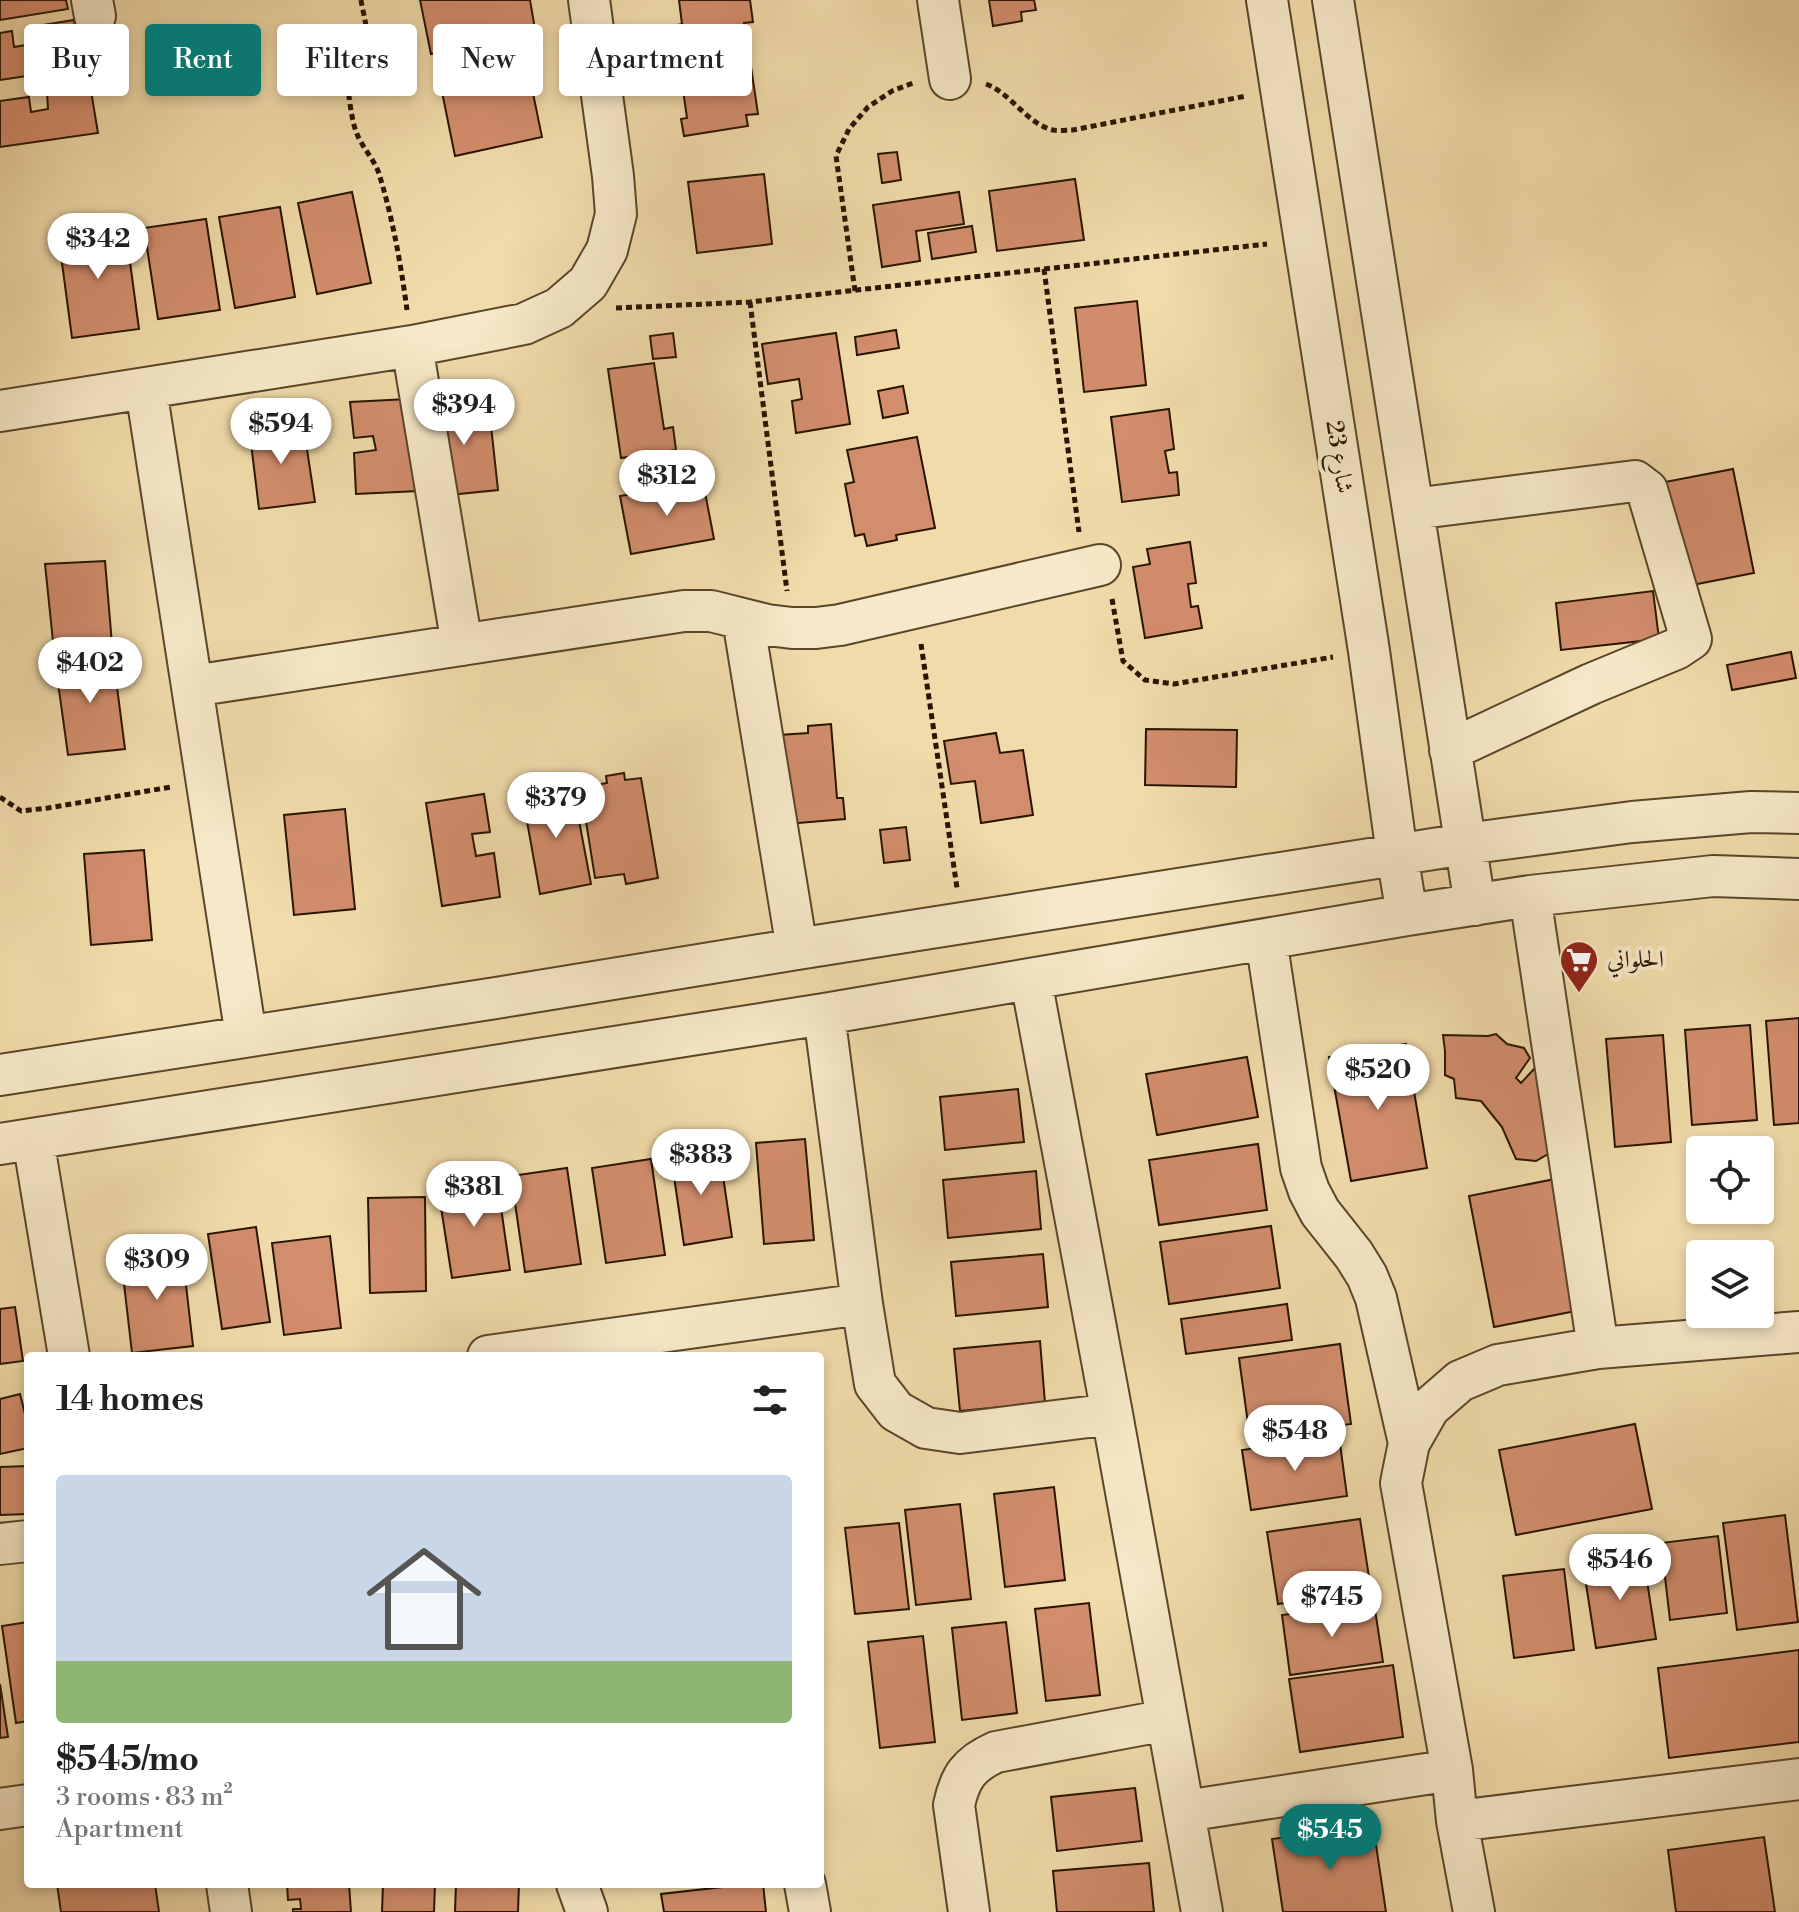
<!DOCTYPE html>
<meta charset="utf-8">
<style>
:root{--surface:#fff;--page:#f6f6f6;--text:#222;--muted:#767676;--line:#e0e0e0;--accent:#0f766e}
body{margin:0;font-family:"Libre Bodoni",Amiri,serif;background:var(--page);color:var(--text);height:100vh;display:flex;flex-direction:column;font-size:30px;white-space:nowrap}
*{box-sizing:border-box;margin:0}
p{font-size:26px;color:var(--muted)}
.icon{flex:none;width:44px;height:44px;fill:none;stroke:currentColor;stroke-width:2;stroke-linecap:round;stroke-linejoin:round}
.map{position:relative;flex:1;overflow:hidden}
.side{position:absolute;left:24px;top:1352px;width:800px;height:536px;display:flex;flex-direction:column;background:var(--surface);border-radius:8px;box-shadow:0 4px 12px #0003}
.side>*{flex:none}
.guide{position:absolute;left:24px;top:24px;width:800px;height:72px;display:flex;gap:16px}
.tools{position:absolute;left:1686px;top:1136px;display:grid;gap:16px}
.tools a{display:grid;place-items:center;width:88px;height:88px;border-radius:8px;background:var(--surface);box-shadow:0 4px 12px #0003;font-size:40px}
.price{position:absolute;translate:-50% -68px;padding:0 18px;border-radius:28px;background:#fff;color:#222;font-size:26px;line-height:52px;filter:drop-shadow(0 2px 4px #0008)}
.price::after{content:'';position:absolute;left:50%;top:48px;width:24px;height:18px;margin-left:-12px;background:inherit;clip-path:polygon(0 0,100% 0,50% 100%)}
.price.current{background:var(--accent);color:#fff}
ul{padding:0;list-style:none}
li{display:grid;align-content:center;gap:16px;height:424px;padding:0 32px}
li+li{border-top:2px solid var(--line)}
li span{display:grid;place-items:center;height:248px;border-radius:8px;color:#555}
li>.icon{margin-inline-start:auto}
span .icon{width:144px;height:144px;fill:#fffc;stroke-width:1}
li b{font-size:34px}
h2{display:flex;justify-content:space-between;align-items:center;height:96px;padding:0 32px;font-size:34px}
.pill{padding:0 28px;border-radius:8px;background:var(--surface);box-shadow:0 4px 12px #0003;font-size:28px;line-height:72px}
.pill.current{background:var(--accent);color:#fff}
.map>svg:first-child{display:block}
</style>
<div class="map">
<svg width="1799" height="1912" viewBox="0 0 1799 1912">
<rect width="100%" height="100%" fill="#f1dbaa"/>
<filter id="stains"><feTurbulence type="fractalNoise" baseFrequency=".0025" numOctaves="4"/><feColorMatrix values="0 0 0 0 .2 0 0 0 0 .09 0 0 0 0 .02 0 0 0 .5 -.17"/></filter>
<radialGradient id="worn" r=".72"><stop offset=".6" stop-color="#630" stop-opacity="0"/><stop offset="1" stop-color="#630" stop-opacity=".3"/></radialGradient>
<path fill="#d28d6d" stroke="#281500" stroke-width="2" d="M0 0H66L68 9 0 20Z
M420 0H530L536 35 431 54Z
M679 0H750L753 22 744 23 745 35 680 44 677 25 682 24Z
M989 0H1034L1036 10 1021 12 1022 21 993 26Z
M74 20 81 68 0 80V33L12 31 14 47 32 44 30 27Z
M750 60 758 114 746 115 748 126 684 136 681 119 687 118 683 90 677 91 674 72Z
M529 74 542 137 455 156 442 92Z
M90 85 98 133 0 147V101L29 97 31 112 48 109 47 92Z
M897 152 901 180 882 183 878 154Z
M764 174 772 244 697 253 688 182Z
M1075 179 1084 240 997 251 989 191Z
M352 192 371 283 317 294 298 203Z
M959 192 964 224 916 231 920 261 882 267 873 205Z
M280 207 295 297 235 308 219 217Z
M206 219 220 310 158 319 144 228Z
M125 225 139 329 72 338 58 233Z
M972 226 976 252 932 259 928 233Z
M1137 301 1146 385 1084 392 1075 308Z
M896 330 899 348 857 355 855 337Z
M673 333 676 357 653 359 650 336Z
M836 333 850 424 796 433 792 401 802 399 799 379 768 384 762 344Z
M654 363 664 429 673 427 676 450 621 458 608 369Z
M903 386 908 413 883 418 878 391Z
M488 398 498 490 440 496 430 405Z
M408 399 418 491 356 494 354 453 376 450 373 436 354 438 350 402Z
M1169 409 1174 449 1165 451 1169 473 1177 472 1179 495 1122 502 1111 417Z
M303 423 315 502 259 509 249 427Z
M917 437 935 528 896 535 897 540 867 546 864 534 855 536 845 484 854 482 847 450Z
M1733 469 1754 573 1687 586 1665 482Z
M703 482 714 539 631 554 620 496Z
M1190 542 1196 583 1188 584 1191 607 1198 606 1202 628 1145 638 1133 567 1150 564 1147 549Z
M105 561 113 656 55 661 45 564Z
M1653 591 1659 639 1561 650 1556 603Z
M1791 652 1796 678 1732 690 1727 665Z
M113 656 125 749 68 755 55 661Z
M831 724 837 798H843L845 819 787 824 779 735 808 733V726Z
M1146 729 1237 730 1236 787 1145 785Z
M996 733 1000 753 1023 750 1033 815 981 823 975 781 951 784 944 741Z
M624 773 625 780 641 778 658 878 626 884 624 874 595 878 584 809 593 807 590 786 607 783 606 776Z
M553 785 554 793 573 789 591 884 540 894 523 799 529 797 527 790Z
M484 794 490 832 472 834 476 856 494 853 500 897 442 906 426 803Z
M345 809 355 909 294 915 284 815Z
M906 827 910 860 884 863 880 830Z
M144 850 152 940 91 945 84 854Z
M1799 1018V1123L1774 1125 1766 1021Z
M1750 1025 1757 1120 1692 1125 1685 1030Z
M1496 1034 1507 1044 1524 1048 1530 1058 1516 1078 1521 1083 1546 1056 1555 1150 1536 1161 1516 1159 1502 1127 1481 1101 1456 1098 1454 1079 1445 1075V1051L1443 1035 1488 1036Z
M1663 1035 1671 1142 1615 1147 1606 1039Z
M1406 1044 1427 1168 1351 1181 1329 1057Z
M1247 1057 1258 1117 1157 1135 1146 1074Z
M1018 1089 1024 1142 945 1150 940 1097Z
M805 1139 814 1240 764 1244 756 1143Z
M1258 1144 1267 1210 1159 1225 1149 1160Z
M719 1149 732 1237 684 1245 671 1156Z
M651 1159 665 1255 606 1263 592 1168Z
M567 1168 581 1264 525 1272 511 1176Z
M1036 1171 1041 1229 948 1238 943 1180Z
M1560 1178 1586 1309 1494 1327 1469 1196Z
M497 1180 510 1270 452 1278 438 1188Z
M425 1197 426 1291 370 1293 368 1198Z
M1271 1226 1280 1288 1169 1304 1160 1242Z
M256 1227 270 1322 222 1329 208 1234Z
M330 1236 341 1328 284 1335 272 1243Z
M182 1250 193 1346 132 1353 121 1258Z
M1043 1254 1048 1307 956 1316 951 1262Z
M1287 1304 1292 1340 1186 1354 1181 1319Z
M15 1307 23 1361 0 1364V1309Z
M1040 1341 1045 1403 960 1411 954 1349Z
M1340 1344 1351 1424 1250 1438 1239 1358Z
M20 1394 28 1426V1448L0 1454V1399Z
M1635 1424 1652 1509 1516 1535 1499 1450Z
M1339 1436 1347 1496 1251 1510 1242 1450Z
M28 1466V1514L0 1515V1467Z
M1054 1487 1065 1580 1005 1587 994 1494Z
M960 1504 971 1599 916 1605 905 1510Z
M1785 1515 1798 1622 1737 1630 1723 1523Z
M1360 1519 1371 1590 1278 1604 1267 1532Z
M899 1523 909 1609 855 1614 845 1528Z
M1718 1536 1727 1613 1670 1620 1661 1543Z
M1643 1555 1656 1639 1596 1648 1583 1565Z
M1564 1569 1574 1650 1514 1658 1503 1576Z
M1089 1603 1100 1695 1046 1701 1035 1609Z
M1374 1603 1383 1662 1290 1675 1282 1615Z
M28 1622V1721L16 1723 2 1626Z
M1006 1622 1017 1713 962 1720 952 1628Z
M923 1636 935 1742 880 1748 868 1642Z
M1799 1650V1742L1669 1758 1658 1668Z
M1393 1665 1403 1737 1300 1752 1289 1679Z
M0 1684 8 1737 0 1738Z
M1135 1788 1142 1841 1057 1851 1051 1797Z
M1373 1825 1386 1912H1283L1272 1839Z
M1764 1837 1775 1912H1676L1668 1850Z
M1149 1863 1154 1912H1057L1053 1871Z
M57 1884H155L159 1912H61Z
M287 1884H349L351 1912H293V1909H301L300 1899 288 1900Z
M383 1884H435L434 1912H382Z
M456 1884H519L518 1912H455Z
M750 1884H763L766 1912H664L661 1894Z"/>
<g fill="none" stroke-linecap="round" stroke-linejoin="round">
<g stroke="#5a462a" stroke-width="44">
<path id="minor" d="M92 0 95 16
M938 0 950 79
M1267 0 1369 651 1397 854 1407 915
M1333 0 1475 905
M412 346 462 645
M146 389 246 1036
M0 411 412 346 524 324 559 308 588 283 607 250 616 214 613 176 589 0
M1413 509 1635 481 1647 490 1691 639 1676 649 1591 684 1450 750
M743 619 797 949
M193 686 684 611H711L767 625 792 628H816L840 625 1100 565
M1530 896 1598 1348
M1266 939 1301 1168 1309 1191 1320 1212 1354 1255 1367 1276 1376 1298 1409 1443
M1031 980 1112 1414 1202 1912
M824 1014 862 1304 875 1384 896 1411 926 1428 960 1433 1112 1414
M0 1075 496 998 797 949 1465 844 1632 822 1751 812 1799 813
M33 1139 69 1356
M0 1144 824 1014 1407 915 1530 896 1713 876 1799 879
M488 1356 862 1304
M0 1544 28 1541
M0 1809 28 1805
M1185 1811 1452 1770
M1457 1821 1799 1779
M227 1884 231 1912
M577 1884 587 1912
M805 1884 810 1912
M969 1912 954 1805C960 1777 969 1764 996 1752L1167 1720
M1474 1912 1457 1821 1452 1770 1401 1483 1409 1443 1429 1408 1460 1381 1498 1365 1598 1348 1799 1332"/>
</g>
<path stroke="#281500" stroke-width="5" stroke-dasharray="6 4" stroke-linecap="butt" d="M361 0C363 14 369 29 365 42 360 57 345 62 347 79 349 95 351 120 357 134 363 149 376 161 380 177 393 220 401 265 407 310
M986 84C1012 94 1027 124 1053 130 1059 131 1067 130 1073 130L1246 96
M1044 269 1079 532
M855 291 836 156 849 129 868 107 892 91 913 83
M750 302 787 591
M616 308 750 302 1267 244
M1112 599 1123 661 1145 680 1174 684 1333 657
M921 644 957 888
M0 797 21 811 48 808 171 787"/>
<use href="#minor" stroke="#f6e8c8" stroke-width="40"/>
</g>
<defs>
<g id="supermarket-pin" transform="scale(2)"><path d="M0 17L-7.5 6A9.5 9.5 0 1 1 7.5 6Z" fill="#8f2418" stroke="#f6e8c8"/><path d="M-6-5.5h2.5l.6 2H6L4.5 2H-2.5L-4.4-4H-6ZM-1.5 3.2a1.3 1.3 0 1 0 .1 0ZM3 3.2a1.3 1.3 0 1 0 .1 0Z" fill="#fff"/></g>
</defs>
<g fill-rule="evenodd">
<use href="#supermarket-pin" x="1579" y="960"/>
</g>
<g text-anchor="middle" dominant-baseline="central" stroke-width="8" stroke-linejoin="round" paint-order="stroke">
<g font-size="24" fill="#281500" stroke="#f6e8c8">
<text transform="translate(1339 457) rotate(81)">شارع 23</text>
</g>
<g font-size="24" fill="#281500" stroke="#f6e8c8" text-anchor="start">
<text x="1607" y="960">الحلواني</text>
</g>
</g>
<rect width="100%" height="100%" filter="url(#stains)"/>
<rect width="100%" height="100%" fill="url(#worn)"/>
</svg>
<div class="tools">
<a><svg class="icon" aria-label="locate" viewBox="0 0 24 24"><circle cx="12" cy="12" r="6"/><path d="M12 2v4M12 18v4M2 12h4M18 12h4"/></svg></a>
<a><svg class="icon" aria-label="layers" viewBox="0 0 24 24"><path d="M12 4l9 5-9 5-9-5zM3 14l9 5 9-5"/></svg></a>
</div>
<b class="price" style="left:98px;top:281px">$342</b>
<b class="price" style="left:464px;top:447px">$394</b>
<b class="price" style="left:281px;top:466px">$594</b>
<b class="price" style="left:667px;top:518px">$312</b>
<b class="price" style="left:90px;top:705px">$402</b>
<b class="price" style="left:556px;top:840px">$379</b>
<b class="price" style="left:1378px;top:1112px">$520</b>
<b class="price" style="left:701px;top:1197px">$383</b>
<b class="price" style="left:474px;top:1229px">$381</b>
<b class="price" style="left:157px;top:1302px">$309</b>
<b class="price" style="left:1295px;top:1473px">$548</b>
<b class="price" style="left:1620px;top:1602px">$546</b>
<b class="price" style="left:1332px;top:1639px">$745</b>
<b class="price current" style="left:1330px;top:1872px">$545</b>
<div class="guide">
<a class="pill">Buy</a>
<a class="pill current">Rent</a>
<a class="pill">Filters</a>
<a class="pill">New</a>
<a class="pill">Apartment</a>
</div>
<section class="side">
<h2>14 homes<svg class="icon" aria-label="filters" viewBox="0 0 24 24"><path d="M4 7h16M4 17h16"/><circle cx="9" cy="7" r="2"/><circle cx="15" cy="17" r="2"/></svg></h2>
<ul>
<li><span style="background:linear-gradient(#c9d6e8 75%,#8fb573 0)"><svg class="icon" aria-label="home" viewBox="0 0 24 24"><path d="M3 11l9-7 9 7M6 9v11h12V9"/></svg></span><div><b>$545/mo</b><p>3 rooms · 83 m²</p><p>Apartment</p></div></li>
</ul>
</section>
</div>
